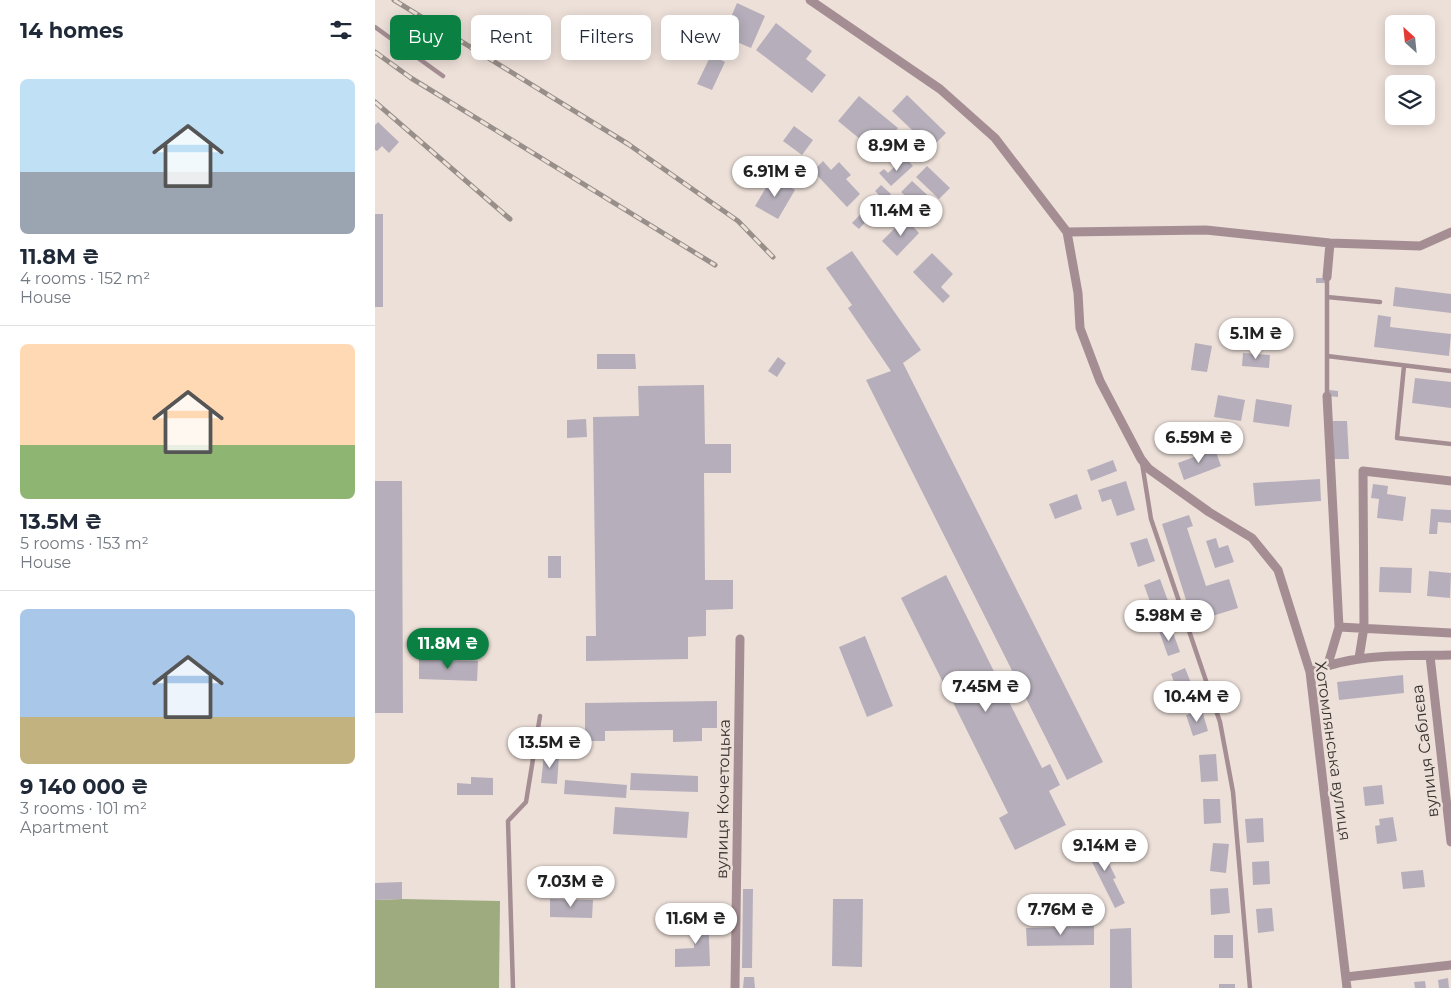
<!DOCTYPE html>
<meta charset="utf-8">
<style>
:root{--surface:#fff;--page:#f6f6f7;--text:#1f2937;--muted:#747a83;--line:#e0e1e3;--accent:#0b8043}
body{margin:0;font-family:Montserrat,sans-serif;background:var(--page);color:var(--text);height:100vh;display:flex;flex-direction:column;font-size:19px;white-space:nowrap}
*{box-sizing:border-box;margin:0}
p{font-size:16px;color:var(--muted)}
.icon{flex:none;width:28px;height:28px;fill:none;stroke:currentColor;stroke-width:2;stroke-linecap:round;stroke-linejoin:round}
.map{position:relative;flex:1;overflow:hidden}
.drawer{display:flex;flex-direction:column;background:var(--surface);width:375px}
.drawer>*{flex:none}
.banner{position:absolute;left:15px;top:15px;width:475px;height:45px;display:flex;gap:10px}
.needle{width:32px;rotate:333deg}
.controls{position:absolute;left:1010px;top:15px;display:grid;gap:10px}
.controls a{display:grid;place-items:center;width:50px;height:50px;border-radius:8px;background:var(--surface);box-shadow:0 2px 12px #0003;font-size:25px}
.price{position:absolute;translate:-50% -42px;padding:0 11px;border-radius:18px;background:#fff;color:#222;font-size:16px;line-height:32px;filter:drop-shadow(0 1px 2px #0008)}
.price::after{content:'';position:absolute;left:50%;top:30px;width:15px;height:11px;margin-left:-8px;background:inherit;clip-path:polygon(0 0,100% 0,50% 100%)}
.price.current{background:var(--accent);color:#fff}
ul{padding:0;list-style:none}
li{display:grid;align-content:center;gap:10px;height:265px;padding:0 20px}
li+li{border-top:1px solid var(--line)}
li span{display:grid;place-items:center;height:155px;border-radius:8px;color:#555}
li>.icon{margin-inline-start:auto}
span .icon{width:90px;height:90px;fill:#fffc;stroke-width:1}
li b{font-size:21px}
h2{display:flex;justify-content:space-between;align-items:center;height:60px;padding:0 20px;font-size:21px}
.chip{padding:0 18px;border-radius:8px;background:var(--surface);box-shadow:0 2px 12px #0003;font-size:18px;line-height:45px}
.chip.current{background:var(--accent);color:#fff}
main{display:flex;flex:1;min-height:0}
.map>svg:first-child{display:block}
</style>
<main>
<section class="drawer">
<h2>14 homes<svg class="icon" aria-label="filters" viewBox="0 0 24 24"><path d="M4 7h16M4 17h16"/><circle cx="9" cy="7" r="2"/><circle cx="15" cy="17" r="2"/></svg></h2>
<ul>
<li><span style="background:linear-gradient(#bfe0f5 60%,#9aa5b1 0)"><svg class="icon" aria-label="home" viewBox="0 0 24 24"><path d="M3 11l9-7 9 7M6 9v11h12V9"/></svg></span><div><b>11.8M ₴</b><p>4 rooms · 152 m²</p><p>House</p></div></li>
<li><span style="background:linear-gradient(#ffd9b3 65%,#8fb573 0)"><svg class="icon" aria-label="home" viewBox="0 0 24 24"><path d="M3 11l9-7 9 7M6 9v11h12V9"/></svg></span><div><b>13.5M ₴</b><p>5 rooms · 153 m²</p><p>House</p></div></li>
<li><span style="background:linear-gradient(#a9c7e8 70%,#c2b280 0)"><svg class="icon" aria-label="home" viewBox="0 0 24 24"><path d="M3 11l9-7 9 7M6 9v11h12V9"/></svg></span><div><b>9 140 000 ₴</b><p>3 rooms · 101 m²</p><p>Apartment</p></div></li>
</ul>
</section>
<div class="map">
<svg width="1076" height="988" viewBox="0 0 1076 988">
<rect width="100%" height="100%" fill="#ede0d9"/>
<path fill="#9eab7f" d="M27 899 125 901 124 988H0V900Z"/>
<path fill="#b6afbb" d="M362 3 390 16 376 48 348 36Z
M401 23 437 51 431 59 451 75 437 93 381 50Z
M336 55 350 62 337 90 322 84Z
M532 95 571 133 556 148 517 111Z
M484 96 523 128 502 153 463 121Z
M3 122 24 142 14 153 7 146 2 151 0 150V125Z
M419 126 438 140 427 155 408 141Z
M530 157 538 166 516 186 504 173 509 169 513 173Z
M448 161 456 170 464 162 476 175 471 179 485 194 472 207 438 171Z
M552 166 575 188 564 199 541 177Z
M398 176 420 190 403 219 380 206Z
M537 181 560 202 549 213 526 192Z
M506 185 516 194 484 229 477 223 504 195 500 191Z
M0 214H8V307H0Z
M530 218 544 233 522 256 507 241Z
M477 251 546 350 528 363 728 762 692 780 491 380 516 371 473 308 477 305 451 268Z
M557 253 578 274 566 287 575 296 568 303 538 272Z
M941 278H950V283H941Z
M1020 287 1076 294V313L1018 306Z
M1003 315 1016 317 1015 327 1076 334 1074 356 999 347Z
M820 343 837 346 832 372 816 370Z
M868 353 895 355 894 368 867 366Z
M222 354H260L261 369H222Z
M403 357 411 363 402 377 393 371Z
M1040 378 1076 382V408L1037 403Z
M329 385 330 444H356V473H329L330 580H358V609L331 610V636L313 637V659L211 661V636H221L218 417 264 416 263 386Z
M954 390 963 391V397L953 396Z
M843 395 870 400 866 421 839 417Z
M881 399 917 405 914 427 878 422Z
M211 419 212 437 192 438V420Z
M958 421H972L974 459H959Z
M840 449 846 466 809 480 803 463Z
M738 460 742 471 716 481 712 470Z
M945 479 946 501 880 506 878 483Z
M0 481H27L28 713H0Z
M751 481 760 510 742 516 736 499 727 502 723 490Z
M998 484 1013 486 1012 494 1031 497 1028 521 1002 518 1004 499 996 498Z
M702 494 707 509 680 519 674 504Z
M1056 509 1076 510V523L1063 522 1062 534H1054Z
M814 515 818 526 812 528 831 586 854 579 863 608 818 622 787 524Z
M772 538 780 561 763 567 755 543Z
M841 538 844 548 853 545 859 562 840 568 831 541Z
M173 556H186V578H173Z
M1005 567 1037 568 1036 593 1004 592Z
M1054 571 1076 573 1075 598 1052 596Z
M571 575 667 768 675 764 685 785 674 791 691 825 640 850 624 818 633 813 526 598Z
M785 579 793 601 777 607 769 585Z
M796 627 805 652 793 656 784 631Z
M490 636 518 706 492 717 464 647Z
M44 659 103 661 102 681 44 679Z
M810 668 820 693 806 699 796 674Z
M1028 675 1029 693 964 700 962 682Z
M342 701V728H327V741L298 742V730L230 731V741H210V703Z
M827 710 833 731 818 736 811 715Z
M169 754 184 756 182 784 166 783Z
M841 754 843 781 826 782 824 755Z
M256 773 323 776V792L255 790Z
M96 777 118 778V795H82V783L96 784Z
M190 780 252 785 251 798 189 794Z
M1007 785 1009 804 990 806 988 787Z
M828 799H845L846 823 829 824Z
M240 807 314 812 312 838 238 834Z
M1018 817 1022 841 1002 844 1000 826 1005 825 1004 819Z
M888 818 889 842 872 843 870 819Z
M722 839 741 878 738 879 750 903 740 908 709 846Z
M838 843 854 844 851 873 835 871Z
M894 861 895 884 878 885 877 862Z
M1048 870 1050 887 1028 889 1026 872Z
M27 882V899L0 900V883Z
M853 888 855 913 836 915 835 889Z
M368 889H378L377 968H367Z
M175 899 218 900 217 918 175 917Z
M458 899H488L487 967 457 966Z
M897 908 899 931 883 933 881 909Z
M333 913 335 966 300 967V949L319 948 318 914Z
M719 926V945L652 946 651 928Z
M756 928 757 988H735V929Z
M839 935H858V958H839Z
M369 977H379L380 988H368Z
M1073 978 1074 988H1064L1063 980Z
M1050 981 1051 988H1040L1039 982Z
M844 984H860V988H844Z"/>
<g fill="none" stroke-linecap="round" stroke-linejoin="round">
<path stroke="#a58e93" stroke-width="4.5" d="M0 27 68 76
M952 297 1005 302
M952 356 1076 371
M1029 366 1022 438 1076 444
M952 396V277
M767 463 776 519 845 722 858 792 875 988
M138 988 133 821 151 802 165 716"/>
<path stroke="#a58e93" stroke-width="9" d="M435 0 565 89 620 138 692 232 703 293 705 328 725 381 766 459 774 469 834 512 877 538 903 570 935 672 972 988
M692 232 831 230 955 243 1045 246 1076 232
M952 277 955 243
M952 396 964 627 953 664
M964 627 1076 633
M1055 656 1076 842
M984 658 989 627 988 471 1076 481
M935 672C980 653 1029 656 1076 655
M971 977 1076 965
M360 988 365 639"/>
<g stroke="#988f8a" stroke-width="5">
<path id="rail" d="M19 0 253 144 363 221 398 257
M0 52 36 78 340 265
M0 102 135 219"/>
</g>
<use href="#rail" stroke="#ede0d9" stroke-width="3" stroke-dasharray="9" stroke-linecap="butt"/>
</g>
<g text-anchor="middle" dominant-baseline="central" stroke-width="5" stroke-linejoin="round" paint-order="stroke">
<g font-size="16" fill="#383330" stroke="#ede0d9">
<text transform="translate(958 751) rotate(82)">Хотомлянська вулиця</text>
<text transform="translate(1050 751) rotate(-97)">вулиця Саблєва</text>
<text transform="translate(348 799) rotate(-89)">вулиця Кочетоцька</text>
</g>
</g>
</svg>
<div class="controls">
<a><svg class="needle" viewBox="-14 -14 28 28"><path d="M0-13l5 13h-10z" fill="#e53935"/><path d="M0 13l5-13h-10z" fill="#747a83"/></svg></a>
<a><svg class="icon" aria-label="layers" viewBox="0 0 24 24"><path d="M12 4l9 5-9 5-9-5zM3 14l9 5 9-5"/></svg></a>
</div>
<b class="price" style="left:522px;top:172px">8.9M ₴</b>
<b class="price" style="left:400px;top:198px">6.91M ₴</b>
<b class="price" style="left:526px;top:237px">11.4M ₴</b>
<b class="price" style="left:881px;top:360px">5.1M ₴</b>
<b class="price" style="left:824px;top:464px">6.59M ₴</b>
<b class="price" style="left:794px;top:642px">5.98M ₴</b>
<b class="price current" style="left:73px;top:670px">11.8M ₴</b>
<b class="price" style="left:611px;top:713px">7.45M ₴</b>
<b class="price" style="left:822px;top:723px">10.4M ₴</b>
<b class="price" style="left:175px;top:769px">13.5M ₴</b>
<b class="price" style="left:730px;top:872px">9.14M ₴</b>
<b class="price" style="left:196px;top:908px">7.03M ₴</b>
<b class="price" style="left:686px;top:936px">7.76M ₴</b>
<b class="price" style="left:321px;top:945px">11.6M ₴</b>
<div class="banner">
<a class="chip current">Buy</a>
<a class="chip">Rent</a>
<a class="chip">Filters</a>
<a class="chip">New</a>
</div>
</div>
</main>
